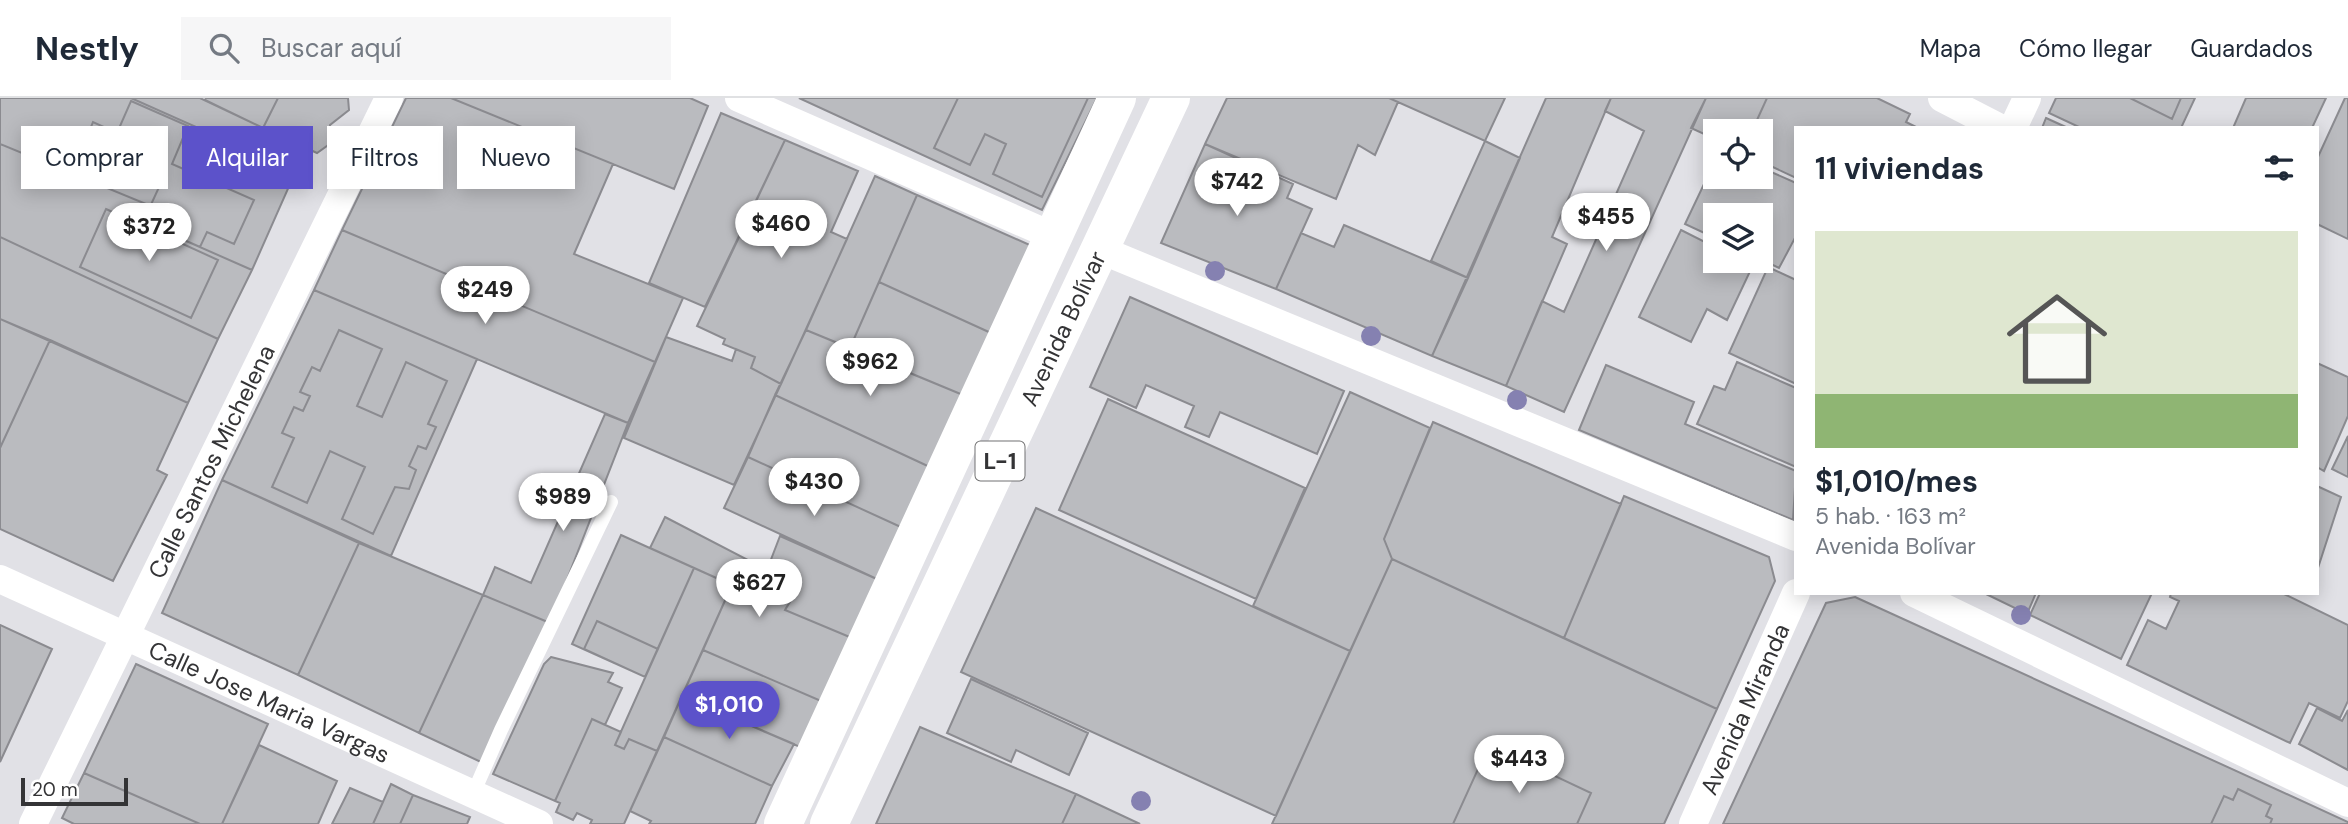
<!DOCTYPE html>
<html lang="es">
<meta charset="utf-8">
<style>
:root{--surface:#fff;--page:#f6f6f7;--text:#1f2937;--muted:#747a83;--line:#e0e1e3;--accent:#5c52ca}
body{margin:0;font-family:"DM Sans",sans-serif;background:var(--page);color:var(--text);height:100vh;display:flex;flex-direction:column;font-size:26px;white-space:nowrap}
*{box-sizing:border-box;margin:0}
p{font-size:23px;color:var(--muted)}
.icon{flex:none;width:38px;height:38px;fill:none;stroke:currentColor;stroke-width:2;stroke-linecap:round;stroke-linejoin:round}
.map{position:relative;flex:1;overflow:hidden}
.details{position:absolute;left:1794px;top:28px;width:525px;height:469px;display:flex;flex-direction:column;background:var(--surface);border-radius:0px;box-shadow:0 4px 18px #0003}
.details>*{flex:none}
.guide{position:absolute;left:21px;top:28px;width:665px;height:63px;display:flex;gap:14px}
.tools{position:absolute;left:1703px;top:21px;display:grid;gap:14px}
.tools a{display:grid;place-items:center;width:70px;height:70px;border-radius:0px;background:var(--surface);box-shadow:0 4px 18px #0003;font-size:35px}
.scale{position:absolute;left:21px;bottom:18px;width:107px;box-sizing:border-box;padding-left:7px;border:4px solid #343436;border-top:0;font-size:19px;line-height:24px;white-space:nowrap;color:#343436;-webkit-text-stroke:5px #fff;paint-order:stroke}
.price{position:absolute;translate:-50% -60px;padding:0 16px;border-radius:24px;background:#fff;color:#222;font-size:23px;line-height:46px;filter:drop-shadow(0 2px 4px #0008)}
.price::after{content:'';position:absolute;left:50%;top:42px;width:21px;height:16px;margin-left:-10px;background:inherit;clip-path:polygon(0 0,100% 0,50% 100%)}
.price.active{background:var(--accent);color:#fff}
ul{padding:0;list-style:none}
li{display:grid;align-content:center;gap:14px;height:371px;padding:0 21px}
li+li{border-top:2px solid var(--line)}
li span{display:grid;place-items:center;height:217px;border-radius:0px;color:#555}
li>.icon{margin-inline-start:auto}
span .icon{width:126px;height:126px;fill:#fffc;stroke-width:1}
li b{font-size:30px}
h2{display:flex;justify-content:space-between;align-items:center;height:84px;padding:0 21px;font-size:30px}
.tag{padding:0 24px;border-radius:0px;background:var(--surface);box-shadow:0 4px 18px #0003;font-size:24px;line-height:63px}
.tag.active{background:var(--accent);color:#fff}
header{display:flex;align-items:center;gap:42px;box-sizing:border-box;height:98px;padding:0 35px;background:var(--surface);border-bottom:2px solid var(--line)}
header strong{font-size:33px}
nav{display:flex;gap:38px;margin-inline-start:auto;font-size:24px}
.search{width:490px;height:63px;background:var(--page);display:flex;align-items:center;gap:18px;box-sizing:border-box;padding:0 24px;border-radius:0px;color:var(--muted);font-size:26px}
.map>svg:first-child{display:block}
</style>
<header>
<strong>Nestly</strong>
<div class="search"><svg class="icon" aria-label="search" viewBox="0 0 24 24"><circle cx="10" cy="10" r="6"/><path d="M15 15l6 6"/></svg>Buscar aquí</div>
<nav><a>Mapa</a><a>Cómo llegar</a><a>Guardados</a></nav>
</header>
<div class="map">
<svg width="2348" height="726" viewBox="0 0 2348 726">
<rect width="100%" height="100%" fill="#e1e1e6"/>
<path fill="#babbbf" stroke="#8b8b90" stroke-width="2" d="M0 0H131L252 54 263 30 306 50 252 172 143 124 151 108 0 46Z
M131 0H200L263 30 252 54Z
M206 0H278L263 30 205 2Z
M278 0H348L349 12 330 27 331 45 317 55 263 30Z
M406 0H451L613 66 574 156 683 200 655 264 342 132Z
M451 0H690L708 8 674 91Z
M799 0H1097L1042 112Z
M958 0H1088L1042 99 993 76 1006 46 985 36 970 67 934 50Z
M1227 0H1389L1398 4 1375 57 1358 47 1336 101 1205 46Z
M1389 0H1505L1485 43Z
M1546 0H1611L1552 139 1567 146 1506 288 1432 258Z
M1611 0H1706L1564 314 1506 288 1542 203 1564 214 1644 33 1605 13Z
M1706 0H1767L1752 33H1715V41L1691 30Z
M1767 0H1877L1910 16 1906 24 1918 30H1796V80L1760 63V33H1752Z
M2056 0H2195L2181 30H2081L2049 15Z
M2130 0H2181L2172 21Z
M2246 0H2326L2312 30H2233Z
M2345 0H2348V141L2317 126V61Z
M131 3 188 28 172 66 254 102 234 146 207 134 200 149 143 124 160 87 81 53 93 24 117 35Z
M721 15 785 42 705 209 649 185Z
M2046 20 2068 30H2042Z
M785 42 858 73 831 134 847 141 781 286 751 270 755 259 723 246 725 241 697 228Z
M1485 43 1520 60 1468 180 1431 163Z
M0 46 151 108 143 124 252 172 218 241 0 139Z
M1205 46 1293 86 1287 100 1312 111 1276 191 1161 145Z
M1715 63V79H1760V69L1796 85V138L1779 170 1760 161V117H1715V140L1685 126Z
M875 78 917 97 850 250 806 232Z
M917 97 1032 148 991 235 879 184Z
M106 111 218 162 191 220 80 169Z
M1344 127 1468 180 1432 258 1276 191 1301 135 1334 149Z
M342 132 655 264 628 325 314 192Z
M1681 132 1715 149V163H1744L1753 167 1727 222 1707 211 1691 244 1639 219Z
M0 139 218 241 188 305 0 221Z
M1768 169 1796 182V286L1729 255Z
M879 184 991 235 963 297 850 250Z
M314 192 477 261 391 458 222 382Z
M1130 199 1344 293 1317 356 1220 314 1209 339 1185 329 1194 308 1146 287 1136 310 1090 289Z
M0 221 50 242 0 350Z
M339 232 382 251 357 308 382 319 406 264 447 283 428 326 436 329 426 351 418 348 409 368 416 372 409 391 395 389 373 436 342 421 365 369 330 353 307 405 272 389 294 340 282 335 294 309 303 313 310 298 300 294 312 269 320 273Z
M806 232 963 297 932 370 775 297Z
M666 239 732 263 736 251 755 259 751 270 781 286 734 387 624 340Z
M50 242 188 305 157 372 167 377 113 483 0 431V350Z
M1737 264 1796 290V369L1697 326 1714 288 1725 292Z
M2317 265 2348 279V318L2324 373 2317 369Z
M1606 267 1694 304 1685 326 1796 373 1793 422 1579 332Z
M1350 294 1430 330 1384 441 1392 461 1350 553 1253 508Z
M775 297 932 370 903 430 748 359Z
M1108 301 1305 390 1256 501 1059 412Z
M605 316 628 325 550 525 483 497 495 469 531 485Z
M1433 324 1621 406 1564 540 1392 461 1384 441Z
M2348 338V379L2332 371Z
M748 359 903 430 879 482 724 410Z
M222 382 359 445 298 577 162 515Z
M2317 388 2341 399 2317 473Z
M1624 398 1769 459 1775 483 1717 611 1564 540Z
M1036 410 1350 553 1276 718 961 574Z
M665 419 767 472 773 486 795 496 785 512 852 540 828 606 703 552 732 487 650 450Z
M621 437 694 470 645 579 572 546Z
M780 438 879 482 852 540 785 512 800 486 767 472Z
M359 445 483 497 419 635 298 577Z
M1392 461 1717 611 1664 726H1272Z
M694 470 732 487 657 653 629 641 624 651 615 647Z
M1984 495H2036L2027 516Z
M2040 495H2152L2121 561 2030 517Z
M2171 495H2282L2348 527V603L2340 620 2309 605 2290 645 2127 567 2148 522 2166 531 2179 503 2170 499Z
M483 497 550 525 483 665 419 635Z
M1855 499 2348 724V726H1723L1826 505Z
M597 523 658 551 645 579 584 551Z
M0 527 52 551 0 664Z
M703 552 828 606 807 652 682 598Z
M551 559 613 575 608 584 622 590 605 627 592 621 555 703 493 676 544 566Z
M136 566 268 626 222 726H200L84 675Z
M971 581 1088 635 1069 677 1016 652 1011 664 947 635Z
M682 598 794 646 772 688 664 639Z
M2317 610 2342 623 2348 612V672L2299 646Z
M592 621 621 634 615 647 624 651 629 641 657 653 624 726H590L592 722 577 715 573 722 556 714 560 705 555 703Z
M920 629 1076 696 1062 726H876Z
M664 639 772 688 755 726H649L651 723 630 713Z
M259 647 337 683 318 726H222Z
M1489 647 1591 695 1577 726H1453Z
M84 675 200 726H74L62 720Z
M391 686 413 697 400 726H373Z
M350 690 383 704 373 726H332Z
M2238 691 2271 707 2266 718 2272 721 2270 726H2211L2224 698 2233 702Z
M1076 696 1140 726H1062Z
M413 697 470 719 467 726H400Z"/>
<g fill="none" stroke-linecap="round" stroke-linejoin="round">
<path stroke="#fff" stroke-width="14" d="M473 696 501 632 611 404"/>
<g stroke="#fff" stroke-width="28">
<path d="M739 0 1053 138"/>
<path d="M1942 0 2000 30"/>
<path d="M2013 30 2027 0"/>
<path d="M1101 152 1796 439"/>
<path id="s1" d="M0 481 539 726"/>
<path d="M1914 495 2348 705"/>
<path id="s2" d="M33 726 389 0"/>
<path id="s3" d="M1693 726 1796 495"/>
</g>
<g stroke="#fff" stroke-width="38">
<path d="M783 726 1117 0"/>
<path id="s4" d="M829 726 1171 0"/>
</g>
</g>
<g fill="#8581b1">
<circle cx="1215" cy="173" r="10"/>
<circle cx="1371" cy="238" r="10"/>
<circle cx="1517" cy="302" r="10"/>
<circle cx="2021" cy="517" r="10"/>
<circle cx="1141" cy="703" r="10"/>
</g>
<g text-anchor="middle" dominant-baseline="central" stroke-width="6" stroke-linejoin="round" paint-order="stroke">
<rect fill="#fff" stroke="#717172" stroke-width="2" x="975.5" y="343.5" width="49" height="39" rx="5"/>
<g font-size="23" font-weight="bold" fill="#343436">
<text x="1000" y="363">L-1</text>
</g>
<g font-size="24" fill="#343436" stroke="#fff">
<text stroke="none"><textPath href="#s4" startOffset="548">Avenida Bolívar</textPath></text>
<text stroke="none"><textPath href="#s2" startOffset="404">Calle Santos Michelena</textPath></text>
<text stroke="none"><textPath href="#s1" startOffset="296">Calle Jose Maria Vargas</textPath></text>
<text stroke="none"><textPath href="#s3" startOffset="126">Avenida Miranda</textPath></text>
</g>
</g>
</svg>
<div class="tools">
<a><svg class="icon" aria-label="locate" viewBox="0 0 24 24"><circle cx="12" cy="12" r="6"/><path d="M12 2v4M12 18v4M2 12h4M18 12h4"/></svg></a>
<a><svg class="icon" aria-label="layers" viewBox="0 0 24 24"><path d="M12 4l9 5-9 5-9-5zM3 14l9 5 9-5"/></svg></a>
</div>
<div class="scale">20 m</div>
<b class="price" style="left:1237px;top:120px">$742</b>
<b class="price" style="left:1606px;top:155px">$455</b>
<b class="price" style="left:781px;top:162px">$460</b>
<b class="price" style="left:149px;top:165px">$372</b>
<b class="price" style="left:485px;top:228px">$249</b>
<b class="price" style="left:870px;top:300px">$962</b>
<b class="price" style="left:814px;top:420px">$430</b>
<b class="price" style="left:563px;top:435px">$989</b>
<b class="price" style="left:759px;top:521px">$627</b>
<b class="price active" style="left:729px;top:643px">$1,010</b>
<b class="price" style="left:1519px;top:697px">$443</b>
<div class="guide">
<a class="tag">Comprar</a>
<a class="tag active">Alquilar</a>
<a class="tag">Filtros</a>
<a class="tag">Nuevo</a>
</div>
<section class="details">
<h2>11 viviendas<svg class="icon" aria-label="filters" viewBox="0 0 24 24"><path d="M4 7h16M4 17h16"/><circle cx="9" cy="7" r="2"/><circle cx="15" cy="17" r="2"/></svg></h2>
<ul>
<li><span style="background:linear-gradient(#dfe7d0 75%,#8fb573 0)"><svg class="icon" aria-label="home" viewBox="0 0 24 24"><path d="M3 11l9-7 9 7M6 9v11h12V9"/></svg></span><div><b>$1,010/mes</b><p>5 hab. · 163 m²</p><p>Avenida Bolívar</p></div></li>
</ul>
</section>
</div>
